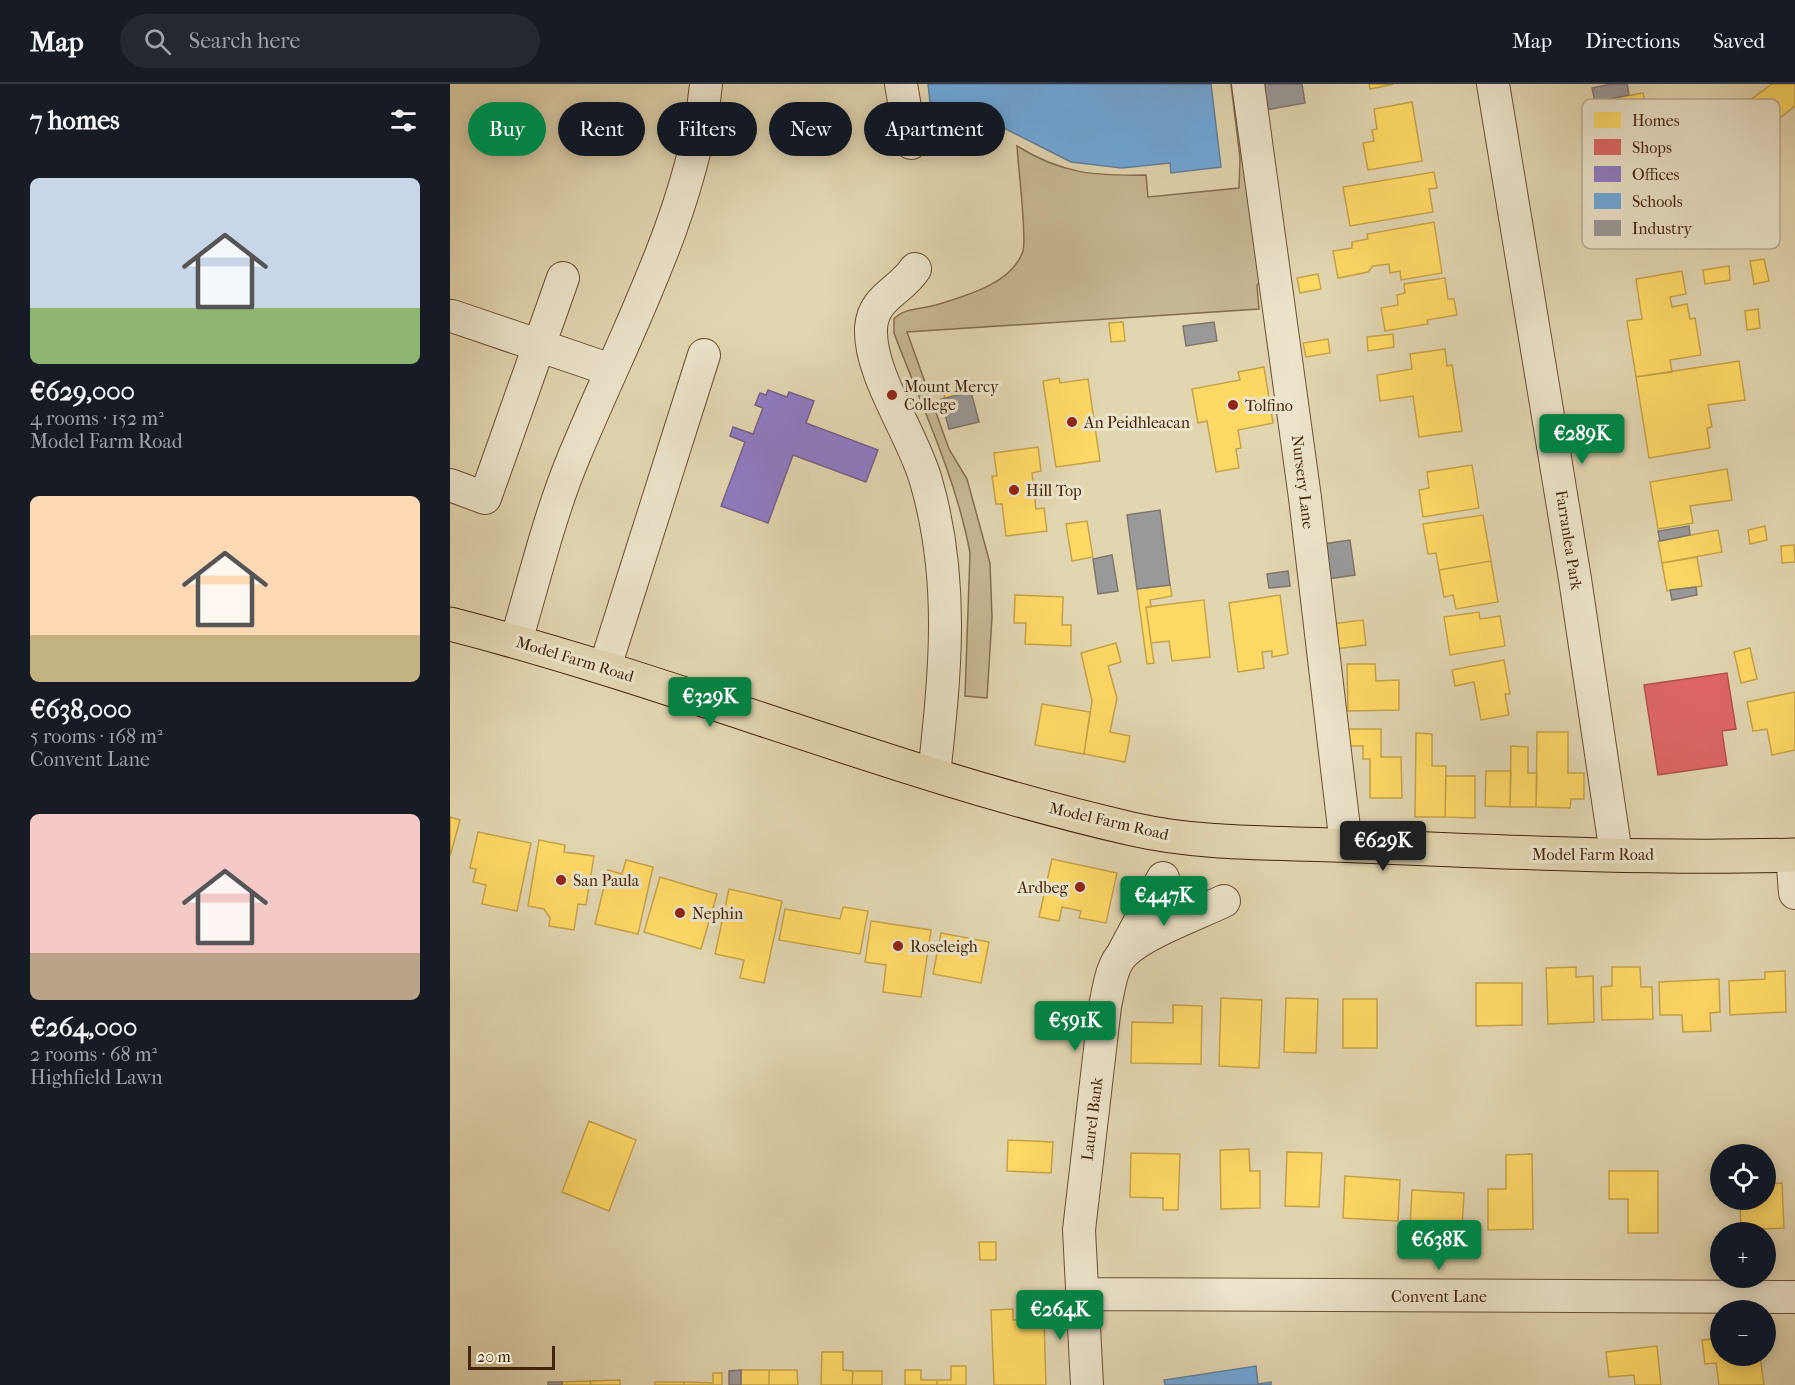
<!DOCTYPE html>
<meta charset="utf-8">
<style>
:root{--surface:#171b24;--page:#242831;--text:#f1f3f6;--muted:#9ea1a6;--line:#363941;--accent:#0b8043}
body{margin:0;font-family:"IM FELL French Canon",serif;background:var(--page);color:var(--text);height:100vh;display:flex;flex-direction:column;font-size:22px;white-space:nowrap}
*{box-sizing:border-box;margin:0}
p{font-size:20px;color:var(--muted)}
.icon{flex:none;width:33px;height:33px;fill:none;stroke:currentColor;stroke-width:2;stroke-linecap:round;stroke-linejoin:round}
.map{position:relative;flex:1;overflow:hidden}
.side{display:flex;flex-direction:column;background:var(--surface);width:450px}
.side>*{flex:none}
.banner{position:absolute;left:18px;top:18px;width:570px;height:54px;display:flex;gap:12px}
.buttons{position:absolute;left:1260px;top:1060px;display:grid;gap:12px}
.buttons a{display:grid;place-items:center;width:66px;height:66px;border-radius:50%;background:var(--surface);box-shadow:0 3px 15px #0003;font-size:30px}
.scale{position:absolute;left:18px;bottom:15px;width:87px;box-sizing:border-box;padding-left:6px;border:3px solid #422409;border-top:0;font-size:16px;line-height:21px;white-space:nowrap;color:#422409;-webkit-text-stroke:4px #ece4cc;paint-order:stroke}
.price{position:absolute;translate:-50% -51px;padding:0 14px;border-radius:6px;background:var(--accent);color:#fff;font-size:20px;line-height:39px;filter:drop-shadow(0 2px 3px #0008)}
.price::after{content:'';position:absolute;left:50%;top:36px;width:18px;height:14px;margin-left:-9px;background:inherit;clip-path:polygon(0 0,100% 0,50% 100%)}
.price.selected{background:#222;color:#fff}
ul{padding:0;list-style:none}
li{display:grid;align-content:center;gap:12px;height:318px;padding:0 30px}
li span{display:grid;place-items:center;height:186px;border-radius:9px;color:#555}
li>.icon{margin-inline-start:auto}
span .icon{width:108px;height:108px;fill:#fffc;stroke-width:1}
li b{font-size:26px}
h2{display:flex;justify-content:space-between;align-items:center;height:72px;padding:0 30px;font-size:26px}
.chip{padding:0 21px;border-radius:27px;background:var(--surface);box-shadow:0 3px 15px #0003;font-size:21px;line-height:54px}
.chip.selected{background:var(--accent);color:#fff}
header{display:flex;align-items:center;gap:36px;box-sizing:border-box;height:84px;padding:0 30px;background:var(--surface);border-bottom:2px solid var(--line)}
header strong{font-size:28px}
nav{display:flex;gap:33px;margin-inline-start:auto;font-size:21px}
.search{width:420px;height:54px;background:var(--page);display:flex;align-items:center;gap:15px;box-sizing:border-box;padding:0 21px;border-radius:33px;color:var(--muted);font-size:22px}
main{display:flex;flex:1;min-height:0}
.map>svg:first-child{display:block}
</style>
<header>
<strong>Map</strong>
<div class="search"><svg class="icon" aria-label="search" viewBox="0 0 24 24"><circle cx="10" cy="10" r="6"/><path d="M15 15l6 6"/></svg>Search here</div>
<nav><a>Map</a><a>Directions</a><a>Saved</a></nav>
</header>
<main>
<section class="side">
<h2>7 homes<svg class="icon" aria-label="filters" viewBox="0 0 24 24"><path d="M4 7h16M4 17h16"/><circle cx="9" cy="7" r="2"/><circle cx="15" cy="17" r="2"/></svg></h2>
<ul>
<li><span style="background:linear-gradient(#c9d6e8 70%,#8fb573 0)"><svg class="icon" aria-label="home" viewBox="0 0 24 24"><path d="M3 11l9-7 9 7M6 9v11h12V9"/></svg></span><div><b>€629,000</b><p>4 rooms · 152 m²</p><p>Model Farm Road</p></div></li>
<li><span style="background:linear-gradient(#ffd9b3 75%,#c2b280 0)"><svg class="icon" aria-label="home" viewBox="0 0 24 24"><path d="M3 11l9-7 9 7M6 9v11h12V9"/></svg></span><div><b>€638,000</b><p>5 rooms · 168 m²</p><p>Convent Lane</p></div></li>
<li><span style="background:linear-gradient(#f6c9c9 75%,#b9a48a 0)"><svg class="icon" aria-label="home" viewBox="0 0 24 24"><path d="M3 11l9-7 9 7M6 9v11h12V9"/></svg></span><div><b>€264,000</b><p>2 rooms · 68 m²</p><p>Highfield Lawn</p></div></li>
</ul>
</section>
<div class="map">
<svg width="1345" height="1301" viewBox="0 0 1345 1301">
<rect width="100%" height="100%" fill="#e2d6b1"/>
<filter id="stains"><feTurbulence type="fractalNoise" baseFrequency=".00333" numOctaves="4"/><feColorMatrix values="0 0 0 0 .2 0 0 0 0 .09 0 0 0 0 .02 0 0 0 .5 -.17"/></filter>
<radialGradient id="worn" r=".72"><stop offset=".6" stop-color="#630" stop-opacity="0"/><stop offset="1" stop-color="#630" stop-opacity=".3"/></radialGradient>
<path fill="#c7b894" stroke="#846e4e" stroke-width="1.5" d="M781 0H793L814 188 807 202 809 225 457 248 499 365 517 395 540 479 542 533 537 614 515 612 520 469C506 393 471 321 444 249V235C453 224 472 225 486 221 515 212 562 200 573 167 577 152 568 82 567 62 612 90 645 92 696 91L698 113 789 104 790 74Z"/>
<path fill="#ffd966" stroke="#c6a34a" stroke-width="1.5" d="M919 0H944L920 5Z
M1322 0H1345V22L1319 42 1300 16Z
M1193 9 1198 36 1146 46 1140 19Z
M962 18 972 77 918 86 913 59 924 57 922 46 927 45 924 25Z
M984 88 987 104 979 105 983 128 900 142 893 103Z
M984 138 992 189 951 196 950 187 940 189 939 180 923 182 918 188 888 194 883 167 902 164V158L918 155 917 150Z
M1314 175 1319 197 1304 200 1300 177Z
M1279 182 1280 196 1255 200 1253 186Z
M1232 187 1236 210 1220 213 1222 223 1237 220 1240 235 1245 234 1251 271 1220 276 1222 288 1186 293 1177 237 1192 235 1186 195Z
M868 190 871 205 850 209 847 194Z
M995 194 998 215H1004L1007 231 977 236 978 240 935 247 931 224 948 221 947 211 955 209 954 200Z
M1308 225 1310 244 1297 246 1295 227Z
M673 238 675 257 661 258 659 239Z
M943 250 944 263 918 267 917 253Z
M878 255 880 269 856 273 853 259Z
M995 265 997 282 1002 281 1012 347 969 353 963 312 930 317 927 291 962 285 960 270Z
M1289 277 1295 316 1258 321 1262 343 1257 344 1260 364 1199 374 1186 293Z
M814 283 823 339 788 346 791 364 786 365 789 384 766 388 757 337 748 339 742 305 790 296 788 288Z
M609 294 610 299 638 295 650 377 606 383 593 297Z
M505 299 509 311 495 314 492 303Z
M588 363 591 387 582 389 586 425 594 424 597 447 556 452 552 420H546L542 392H547L544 369Z
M1022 381 1029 424 973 433 969 406 979 404 977 388Z
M1277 385 1282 416 1240 422 1243 439 1208 445 1200 398Z
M1033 431 1041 477 989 486 986 469 978 470 973 440Z
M637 437 643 473 622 477 616 440Z
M1315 442 1317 456 1300 460 1298 446Z
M1268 446 1272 468 1212 479 1208 457Z
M1344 461 1345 478 1332 479 1331 462Z
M1247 473 1252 502 1217 507 1212 479Z
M1041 477 1048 518 1006 525 1003 511 994 513 989 486Z
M720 501 722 512 700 516 701 523H696L704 579 697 580 687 505Z
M565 511 613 513 612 541H621V562L575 560 576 539H564Z
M830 511 838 570 822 573V567L812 568 814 584 788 588 779 519Z
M754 516 760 573 722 577 719 557 701 559 696 523Z
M1029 528 1030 535 1050 532 1055 562 1000 571 994 533Z
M913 536 916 561 885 565 882 540Z
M666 559 671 578 658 582 667 614 660 648 680 652 675 678 634 670 642 617 631 569Z
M1300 564 1307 595 1291 599 1284 568Z
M1054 576 1060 610H1055L1059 631 1031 636 1024 598 1005 602 1002 586Z
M897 580H925L926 597 949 596V626L898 627Z
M1345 608V666L1322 671 1317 645 1303 647 1297 618Z
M592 620 640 628 634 670 585 661Z
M896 645H931V673H951L952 714H920V675H913V662H896Z
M1087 648H1118V689H1134V715H1121L1120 724 1086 723Z
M966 649 982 650V682H996L995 733H965Z
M1061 662 1078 663V689H1087L1086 723H1060Z
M1036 687H1061L1060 723 1035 722Z
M996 692H1025V734L995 733Z
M0 733 10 736 0 772Z
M28 748 81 759 67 827 32 820 36 801 23 798 26 785 20 784Z
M89 756 115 761 114 768 144 772 136 821 128 820 124 846 99 842 100 834 94 825 78 822Z
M602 775 667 789 656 839 629 834 631 827 612 823 609 837 589 833Z
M176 776 203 783 188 850 145 840 158 786 172 790Z
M210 793 267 810 251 865 194 848Z
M279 805 332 817 314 899 290 894 294 876 265 870Z
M393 823 418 827 410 870 329 856 335 825 390 835Z
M421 837 481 846 471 913 433 908 436 881 415 878Z
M491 849 539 858 531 899 483 890Z
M1126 883V893L1143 892 1144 938 1098 940 1096 884Z
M1162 883H1190L1191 903H1202L1203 935 1152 936 1151 903 1162 902Z
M1335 887 1336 928 1280 931 1279 897 1315 895V888Z
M1269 895 1270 928 1260 929 1261 947 1233 948 1232 931H1210L1209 898Z
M1026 899H1072V941L1026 942Z
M771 914 812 916 809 984 769 982Z
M836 914 868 915 866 969 834 968Z
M893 915H927V964H893Z
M723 921 752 922 751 980 681 979 682 938 723 939Z
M139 1037 186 1056 159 1127 112 1108Z
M558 1056 603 1058 601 1089 557 1087Z
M799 1065 800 1087H810V1124L771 1125 770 1066Z
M837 1068 872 1069 869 1123 835 1122Z
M681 1069 730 1070 728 1126H713V1114L680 1113Z
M1082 1070 1083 1145 1038 1146V1105H1056V1071Z
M1159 1087H1208V1149H1178V1115H1159Z
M895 1092 950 1096 948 1137 893 1134Z
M1332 1099 1334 1144 1291 1146 1290 1116H1316V1100Z
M962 1106 1014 1109 1012 1145 960 1142Z
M529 1158H546V1176H530Z
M563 1225V1236L594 1235 596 1301H544L541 1226Z
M1263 1244H1270V1272H1310L1314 1301H1269L1266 1279 1255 1280 1252 1256 1264 1255Z
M1207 1262 1211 1301H1185L1184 1291 1159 1293 1156 1268Z
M372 1268H393V1286L403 1287 402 1301H371Z
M501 1282H516V1301H487V1296H501Z
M291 1286H319V1301H291Z
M319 1286H347L348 1301H319Z
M455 1286H471V1296H487V1301H455Z
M403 1287H432V1301H402Z
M263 1289H272V1301H234V1298L263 1299Z
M170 1296V1301H141L140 1297Z
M140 1297 141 1301H112V1298Z
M205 1298H234V1301H205Z"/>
<path fill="#e06666" stroke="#b1524a" stroke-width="1.5" d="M1277 589 1286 645 1272 647 1277 681 1208 691 1194 601Z"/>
<path fill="#8e7cc3" stroke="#77628b" stroke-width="1.5" d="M318 306 337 313 339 308 364 317 356 339 428 366 416 398 343 371 318 439 271 422 295 358 280 352 283 343 303 350 313 324 305 321 310 309 316 311Z"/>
<path fill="#6fa8dc" stroke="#62809d" stroke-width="1.5" d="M478 0H761L771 83 721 89 720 79 672 84 621 78 536 35 470 43 467 21 480 19Z
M806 1282 808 1300 821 1298V1301H715L714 1296Z"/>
<path fill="#999" stroke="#7f766e" stroke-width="1.5" d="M812 0H852L855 19 816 26Z
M1161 0H1177L1179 11 1145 18 1142 4Z
M764 238 767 257 736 262 733 242Z
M521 308 529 338 499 345 491 315Z
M710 426 720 501 687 505 677 431Z
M1239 442 1240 451 1210 457 1208 447Z
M900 456 905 491 878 495 873 460Z
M662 471 668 507 648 510 643 475Z
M838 487 840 502 819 504 817 490Z
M1246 503 1247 511 1222 516 1220 506Z
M291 1286V1301H279V1287Z
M98 1298H112V1301H98Z"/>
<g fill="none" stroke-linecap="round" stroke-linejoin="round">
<g stroke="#6a5033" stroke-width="34">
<path id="minor" d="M451 0 461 59
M798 0 855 414 896 761
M1043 0 1125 495 1166 770
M465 185C450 208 423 213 421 244 419 291 463 350 476 397 505 497 495 590 484 691
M2 232 161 286
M0 401 35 414 113 194
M66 557C84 497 99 433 123 375 171 258 244 126 256 0
M155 583 254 271
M1342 771 1345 809
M673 869 713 794
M632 1210 1345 1213
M637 1301 629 1146 655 922C659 905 661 881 674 869 694 849 747 830 774 817"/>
</g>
<g stroke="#422409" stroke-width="35">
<path id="major" d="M0 540C230 599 450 692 682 745 756 762 834 758 909 762 1054 768 1201 775 1345 771"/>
</g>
<use href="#minor" stroke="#ece4cc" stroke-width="32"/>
<use href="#major" stroke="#e2d6b1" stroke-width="33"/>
</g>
<g fill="#8f2418" stroke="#ece4cc" stroke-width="2">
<circle cx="442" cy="311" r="6"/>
<circle cx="783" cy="321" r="6"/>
<circle cx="622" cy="338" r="6"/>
<circle cx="564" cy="406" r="6"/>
<circle cx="111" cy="796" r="6"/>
<circle cx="630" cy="803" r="6"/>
<circle cx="230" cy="829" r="6"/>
<circle cx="448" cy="862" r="6"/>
</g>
<g text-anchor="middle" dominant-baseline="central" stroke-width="6" stroke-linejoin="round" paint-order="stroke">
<g font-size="16" fill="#422409" stroke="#ece4cc" text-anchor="start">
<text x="454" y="302">Mount Mercy<tspan x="454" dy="18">College</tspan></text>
<text x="795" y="321">Tolfino</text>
<text x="634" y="338">An Peidhleacan</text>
<text x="576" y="406">Hill Top</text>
<text x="123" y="796">San Paula</text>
<text x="618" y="803" text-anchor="end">Ardbeg</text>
<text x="242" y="829">Nephin</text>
<text x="460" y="862">Roseleigh</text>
</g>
<g font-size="16" fill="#422409" stroke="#ece4cc">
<text transform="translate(853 398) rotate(83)">Nursery Lane</text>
<text transform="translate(1119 456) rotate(81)">Farranlea Park</text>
<text transform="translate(125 575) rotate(17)">Model Farm Road</text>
<text transform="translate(659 737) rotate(13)">Model Farm Road</text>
<text x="1143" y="770">Model Farm Road</text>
<text transform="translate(642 1035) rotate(-83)">Laurel Bank</text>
<text x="989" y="1212">Convent Lane</text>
</g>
</g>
<rect x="1132" y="15" width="198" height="150" rx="9" fill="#ece4cc" stroke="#b9aa92" stroke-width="1.5"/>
<rect x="1144" y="28" width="27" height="16" fill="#ffd966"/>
<rect x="1144" y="55" width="27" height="16" fill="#e06666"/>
<rect x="1144" y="82" width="27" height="16" fill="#8e7cc3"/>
<rect x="1144" y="109" width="27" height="16" fill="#6fa8dc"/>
<rect x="1144" y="136" width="27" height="16" fill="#999"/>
<g font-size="16" fill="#422409">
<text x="1182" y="42">Homes</text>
<text x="1182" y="69">Shops</text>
<text x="1182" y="96">Offices</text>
<text x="1182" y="123">Schools</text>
<text x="1182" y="150">Industry</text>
</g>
<rect width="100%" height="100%" filter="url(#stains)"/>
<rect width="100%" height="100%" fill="url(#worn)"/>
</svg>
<div class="buttons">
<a><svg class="icon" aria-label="locate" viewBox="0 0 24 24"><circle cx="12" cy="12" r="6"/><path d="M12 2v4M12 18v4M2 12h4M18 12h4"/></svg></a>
<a>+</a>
<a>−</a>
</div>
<div class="scale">20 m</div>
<b class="price" style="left:1132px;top:381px">€289K</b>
<b class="price" style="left:260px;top:644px">€329K</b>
<b class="price selected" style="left:933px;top:788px">€629K</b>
<b class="price" style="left:714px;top:843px">€447K</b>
<b class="price" style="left:625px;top:968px">€591K</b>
<b class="price" style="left:989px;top:1187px">€638K</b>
<b class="price" style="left:610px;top:1257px">€264K</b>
<div class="banner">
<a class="chip selected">Buy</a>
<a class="chip">Rent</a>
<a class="chip">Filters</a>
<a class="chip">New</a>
<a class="chip">Apartment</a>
</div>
</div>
</main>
